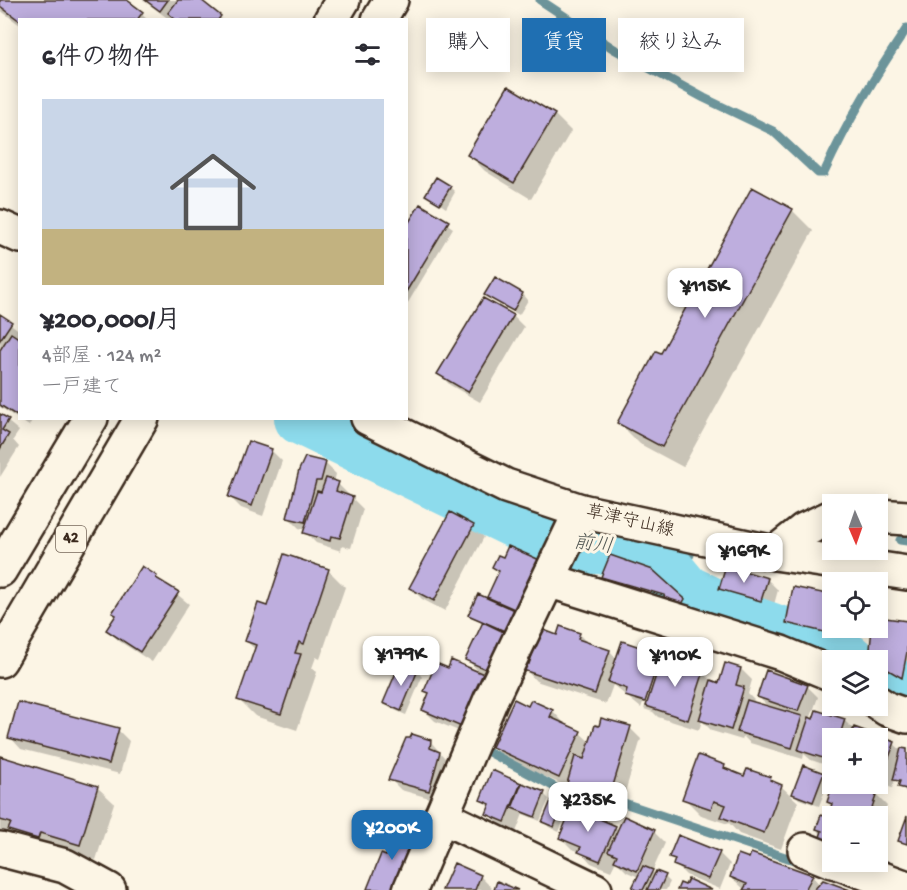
<!DOCTYPE html>
<html lang="ja">
<meta charset="utf-8">
<style>
:root{--surface:#fff;--page:#f2f2f3;--text:#2b2b33;--muted:#7c7c81;--accent:#1f6fb2}
body{margin:0;font-family:"Gochi Hand","Klee One",sans-serif;background:var(--page);color:var(--text);height:100vh;display:flex;flex-direction:column;font-size:22px;white-space:nowrap}
*{box-sizing:border-box;margin:0}
p{font-size:20px;color:var(--muted)}
.icon{flex:none;width:33px;height:33px;fill:none;stroke:currentColor;stroke-width:2;stroke-linecap:round;stroke-linejoin:round}
.map{position:relative;flex:1;overflow:hidden}
.side{position:absolute;left:18px;top:18px;width:390px;height:402px;display:flex;flex-direction:column;background:var(--surface);border-radius:0px;box-shadow:0 3px 15px #0003}
.side>*{flex:none}
.top-card{position:absolute;left:426px;top:18px;width:390px;height:54px;display:flex;gap:12px}
.needle{width:39px;rotate:178deg}
.tools{position:absolute;left:822px;top:494px;display:grid;gap:12px}
.tools a{display:grid;place-items:center;width:66px;height:66px;border-radius:0px;background:var(--surface);box-shadow:0 3px 15px #0003;font-size:30px}
.price{position:absolute;translate:-50% -51px;padding:0 14px;border-radius:12px;background:#fff;color:#222;font-size:20px;line-height:39px;filter:drop-shadow(0 2px 3px #0008)}
.price::after{content:'';position:absolute;left:50%;top:36px;width:18px;height:14px;margin-left:-9px;background:inherit;clip-path:polygon(0 0,100% 0,50% 100%)}
.price.selected{background:var(--accent);color:#fff}
ul{padding:0;list-style:none}
li{display:grid;align-content:center;gap:12px;height:318px;padding:0 24px}
li span{display:grid;place-items:center;height:186px;border-radius:0px;color:#555}
li>.icon{margin-inline-start:auto}
span .icon{width:108px;height:108px;fill:#fffc;stroke-width:1}
li b{font-size:26px}
h2{display:flex;justify-content:space-between;align-items:center;height:72px;padding:0 24px;font-size:26px}
.pill{padding:0 21px;border-radius:0px;background:var(--surface);box-shadow:0 3px 15px #0003;font-size:21px;line-height:54px}
.pill.selected{background:var(--accent);color:#fff}
.map>svg:first-child{display:block}
</style>
<div class="map">
<svg width="907" height="890" viewBox="0 0 907 890">
<rect width="100%" height="100%" fill="#fcf5e5"/>
<filter id="ink" filterUnits="userSpaceOnUse"><feTurbulence type="fractalNoise" baseFrequency=".0167" numOctaves="2"/><feDisplacementMap in="SourceGraphic" scale="12" xChannelSelector="R" yChannelSelector="G"/><feConvolveMatrix kernelMatrix="1 2 1 2 8 2 1 2 1" color-interpolation-filters="sRGB"/></filter>
<g filter="url(#ink)">
<path fill="#0003" d="M0 0H125L148 20H20V25L0 10Z
M143 0H198L223 20H176L174 17 170 20Z
M508 88 555 115 571 131 531 199 485 171 469 155Z
M450 187 455 192 446 208 427 195Z
M421 206 453 228 406 306V230Z
M792 210 813 231 683 467 640 444 619 423Z
M495 279 523 294 528 300 519 315 492 300 486 295Z
M0 316 20 331V418H33L29 426 0 407Z
M513 316 524 327 480 402 450 385 439 374Z
M0 415 19 431 13 440 19 447 0 477Z
M271 450 282 461 263 516 241 508 230 497Z
M325 463 336 474 334 483 338 484 349 495 348 497 352 498 363 509 351 548 342 546 341 551 316 543 305 532 306 530 299 528 288 517Z
M450 514 473 526 484 537 445 611 422 599 411 588Z
M541 562 504 682 482 673 496 688 475 738 435 721 424 710 430 695 426 691 449 670 482 675 467 659 484 623 470 614 495 603 489 597 499 573 493 567Z
M328 570 345 587 320 659 316 657 312 668 317 672 297 730 255 716 239 700 256 650 246 641 268 607Z
M156 577 189 604 152 662 119 641 108 630Z
M603 577 684 600 695 611 614 588Z
M767 579 778 590 772 612 732 600 720 589Z
M795 588 832 597V627H856L852 646 798 634 787 623Z
M878 618 907 623V684L882 671 878 666V660H871L874 627H878Z
M579 634 589 645 610 651 617 659 645 651 660 667 703 672 714 683 720 685 741 669 752 680 748 694 754 700 753 703 770 708 758 697 807 686 818 697 810 720 814 721 817 712 845 721 855 731V729L894 744 902 751H907V793L895 780 892 788 878 783V738H832V767L811 760 804 754 803 759 750 743 743 736 742 740 712 731 702 721 699 730 658 717 653 712 644 709 658 668H655L641 708 613 685 606 704 536 681 525 669 558 637Z
M417 671 422 677 406 715 390 708 385 703Z
M532 702 553 711 564 723 563 725 580 733 591 743 630 728 641 739 620 809 579 797 570 788 504 758 493 746 529 708Z
M118 730 129 741 120 774 21 749 10 737Z
M431 742 450 764 440 801 401 790 390 779Z
M0 757 97 787 114 803 96 860 56 848 26 846 15 835 0 830Z
M724 766 731 773 745 778 748 770 771 779 781 786 798 802 781 849 739 834 729 823 728 824 701 815 684 798Z
M804 767 824 774 829 780 819 806 799 799 794 794Z
M844 783 876 795 887 806 878 833V816H832V851L817 828 828 819 833 806 828 801 840 792Z
M520 784 544 794 549 799 540 821 523 814 516 832 499 824 488 813 490 808 481 799Z
M554 798 564 802 569 808 559 832 549 827 544 822Z
M615 827 619 831 654 832 665 843 652 872 656 875 665 877 670 882 666 890H636L634 888 639 877 627 872 616 861 611 871 591 863 581 852 572 849 560 837Z
M415 833 426 845 408 890H370L369 889 386 858Z
M719 853 730 864 720 889 686 875 675 864 676 862 671 856Z
M455 865 481 877 492 888 491 890H444Z
M812 876 820 885 846 890H745L731 877Z"/>
<g fill="none" stroke-linecap="round" stroke-linejoin="round">
<path stroke="#6c949a" stroke-width="9" d="M540 0 614 49 704 98 773 131 818 173H824C848 120 875 76 907 28
M900 540 907 541
M652 559 690 555
M478 755 480 752 485 750 577 799 607 811 612 799 803 863"/>
<path stroke="#8ddbec" stroke-width="54" d="M301 418 533 530 572 546 620 548 652 559 665 567 685 591 749 622 825 649 848 660
M878 678 907 691"/>
</g>
<path fill="#beaede" stroke="#3b2a1e" stroke-width="1.5" d="M0 0H127L143 12 137 20H20V21L0 6Z
M145 0H168L160 11Z
M178 0H201L221 16 218 20H176L168 13Z
M508 86 555 114 514 183 467 155Z
M436 177 451 186 440 204 425 195Z
M752 187 793 209 662 447 617 423 656 351 661 353Z
M420 204 449 221 406 292V227Z
M495 277 523 293 513 311 484 295Z
M483 298 514 315 468 392 437 374Z
M0 314 12 322 0 340Z
M11 333 20 339V412L17 416 0 405V350Z
M0 414 9 419 2 430 9 434 0 449Z
M248 441 272 449 252 506 228 497Z
M305 457 326 462 321 481H316L305 522 287 518 299 470Z
M326 478 339 482 336 491 353 497 340 538 331 536 330 541 303 533 317 491 321 492Z
M450 512 474 525 434 601 409 588Z
M508 546 542 561 519 611 487 597 499 571 492 567 498 555 503 557Z
M284 554 329 569 304 644 299 642 295 653 301 654 281 714 237 700 256 645 245 641 258 603 267 606Z
M610 555 653 570 685 599 682 604 665 599 664 595 601 577Z
M142 566 157 576 156 578 179 592 140 652 106 630 116 615 112 613Z
M726 566 768 578 761 601 719 589Z
M793 587 832 595V627H843L841 636 786 623Z
M478 594 516 611 507 632 468 615Z
M878 617 907 621V652L902 678 878 664V660H869L872 627H878Z
M483 622 510 635 492 672 465 660Z
M560 626 580 633 578 639 610 650 595 694 523 670 526 662 529 664 541 629 557 635Z
M622 641 646 649 643 658 658 663 645 702 625 696 627 689 608 682Z
M662 657 704 671 688 720 646 706Z
M451 660 486 675 464 728 422 710 429 693 424 691 436 663 448 668Z
M400 663 418 670 401 711 383 703Z
M725 663 741 668 736 685 744 687 731 730 699 720 711 680 719 683Z
M766 670 808 685 798 711 757 697Z
M514 699 528 706 531 700 553 710 550 717 581 731 559 778 492 747Z
M747 700 802 716 792 748 737 732Z
M18 702 119 728 109 764 8 738Z
M816 710 845 719 839 738H832V761L798 750 809 717 813 719Z
M601 718 631 726 609 799 566 787 575 756 584 759 595 725 599 726Z
M854 727 895 742 881 778 878 777V738H850Z
M412 734 431 740 430 748 440 752 429 791 388 780 406 738H410Z
M901 748 907 749V789L898 787 900 781 893 780Z
M698 755 725 765 724 768 744 776 747 769 771 777 770 780 782 785 764 833 721 817 726 805 714 801 711 809 682 799Z
M0 756 98 786 80 845 40 833 38 839 8 830 11 823 0 820Z
M803 765 824 773 813 802 792 794Z
M492 770 521 783 505 822 486 814 490 804 480 800Z
M522 783 545 792 535 817 512 808Z
M841 783H848L877 793 869 816H832V845L819 840 822 831 816 829 821 815 827 817 832 804 827 802 832 787 839 790Z
M553 796 564 801 554 827 542 822Z
M572 807 616 826 600 861 578 852 581 847 559 838Z
M624 816 655 830 637 871 614 861 617 855 608 851Z
M907 816V844L898 841Z
M398 825 416 832 393 890 367 889 381 854 386 856Z
M678 835 720 852 708 879 673 865 675 859 669 857Z
M751 853 813 875 805 890H743L747 884 730 877 738 854 749 858Z
M454 863 481 875 475 890H442Z
M643 866 653 870 643 890H636L632 888Z
M656 871 666 875 659 890H647Z
M688 879 712 890H677L680 883 685 885Z
M823 880 850 890H814Z
M497 881 518 890H494Z"/>
<g fill="none" stroke-linecap="round" stroke-linejoin="round">
<g stroke="#3b2a1e" stroke-width="38">
<path id="street" d="M878 516 907 518
M775 553 804 530 832 517
M548 580 781 653 832 674
M878 703 887 709 907 716
M441 816 595 890
M0 849 65 866 109 890
M805 850 832 861
M834 861 907 888
M410 890 491 699 581 511"/>
</g>
<g stroke="#3b2a1e" stroke-width="38">
<path id="primary" d="M331 20 343 0
M379 20 391 0
M0 227 20 236
M368 418 506 486 581 511 775 553 907 573
M0 570 91 418
M0 660 142 418"/>
</g>
<use href="#street" stroke="#fcf5e5" stroke-width="33"/>
<use href="#primary" stroke="#fcf5e5" stroke-width="33"/>
</g>
</g>
<g text-anchor="middle" dominant-baseline="central" stroke-width="6" stroke-linejoin="round" paint-order="stroke">
<rect fill="#fcf5e5" stroke="#75675a" stroke-width="1.5" x="56" y="526" width="30" height="26" rx="4.5"/>
<g font-size="16" font-weight="bold" fill="#3b2a1e">
<text x="71" y="539">42</text>
</g>
<g font-size="18" fill="#3b2a1e" stroke="#fcf5e5">
<text transform="translate(630 522) rotate(13)">草津守山線</text>
</g>
<g font-size="20" font-style="italic" fill="#505652" stroke="#fcf5e5">
<text transform="translate(593 546) rotate(7)">前川</text>
</g>
</g>
</svg>
<div class="tools">
<a><svg class="needle" viewBox="-14 -14 28 28"><path d="M0-13l5 13h-10z" fill="#e53935"/><path d="M0 13l5-13h-10z" fill="#7c7c81"/></svg></a>
<a><svg class="icon" aria-label="locate" viewBox="0 0 24 24"><circle cx="12" cy="12" r="6"/><path d="M12 2v4M12 18v4M2 12h4M18 12h4"/></svg></a>
<a><svg class="icon" aria-label="layers" viewBox="0 0 24 24"><path d="M12 4l9 5-9 5-9-5zM3 14l9 5 9-5"/></svg></a>
<a>+</a>
<a>−</a>
</div>
<b class="price" style="left:705px;top:319px">¥115K</b>
<b class="price" style="left:744px;top:584px">¥169K</b>
<b class="price" style="left:401px;top:687px">¥179K</b>
<b class="price" style="left:675px;top:688px">¥110K</b>
<b class="price" style="left:588px;top:833px">¥235K</b>
<b class="price selected" style="left:392px;top:861px">¥200K</b>
<div class="top-card">
<a class="pill">購入</a>
<a class="pill selected">賃貸</a>
<a class="pill">絞り込み</a>
</div>
<section class="side">
<h2>6件の物件<svg class="icon" aria-label="filters" viewBox="0 0 24 24"><path d="M4 7h16M4 17h16"/><circle cx="9" cy="7" r="2"/><circle cx="15" cy="17" r="2"/></svg></h2>
<ul>
<li><span style="background:linear-gradient(#c9d6e8 70%,#c2b280 0)"><svg class="icon" aria-label="home" viewBox="0 0 24 24"><path d="M3 11l9-7 9 7M6 9v11h12V9"/></svg></span><div><b>¥200,000/月</b><p>4部屋 · 124 m²</p><p>一戸建て</p></div></li>
</ul>
</section>
</div>
